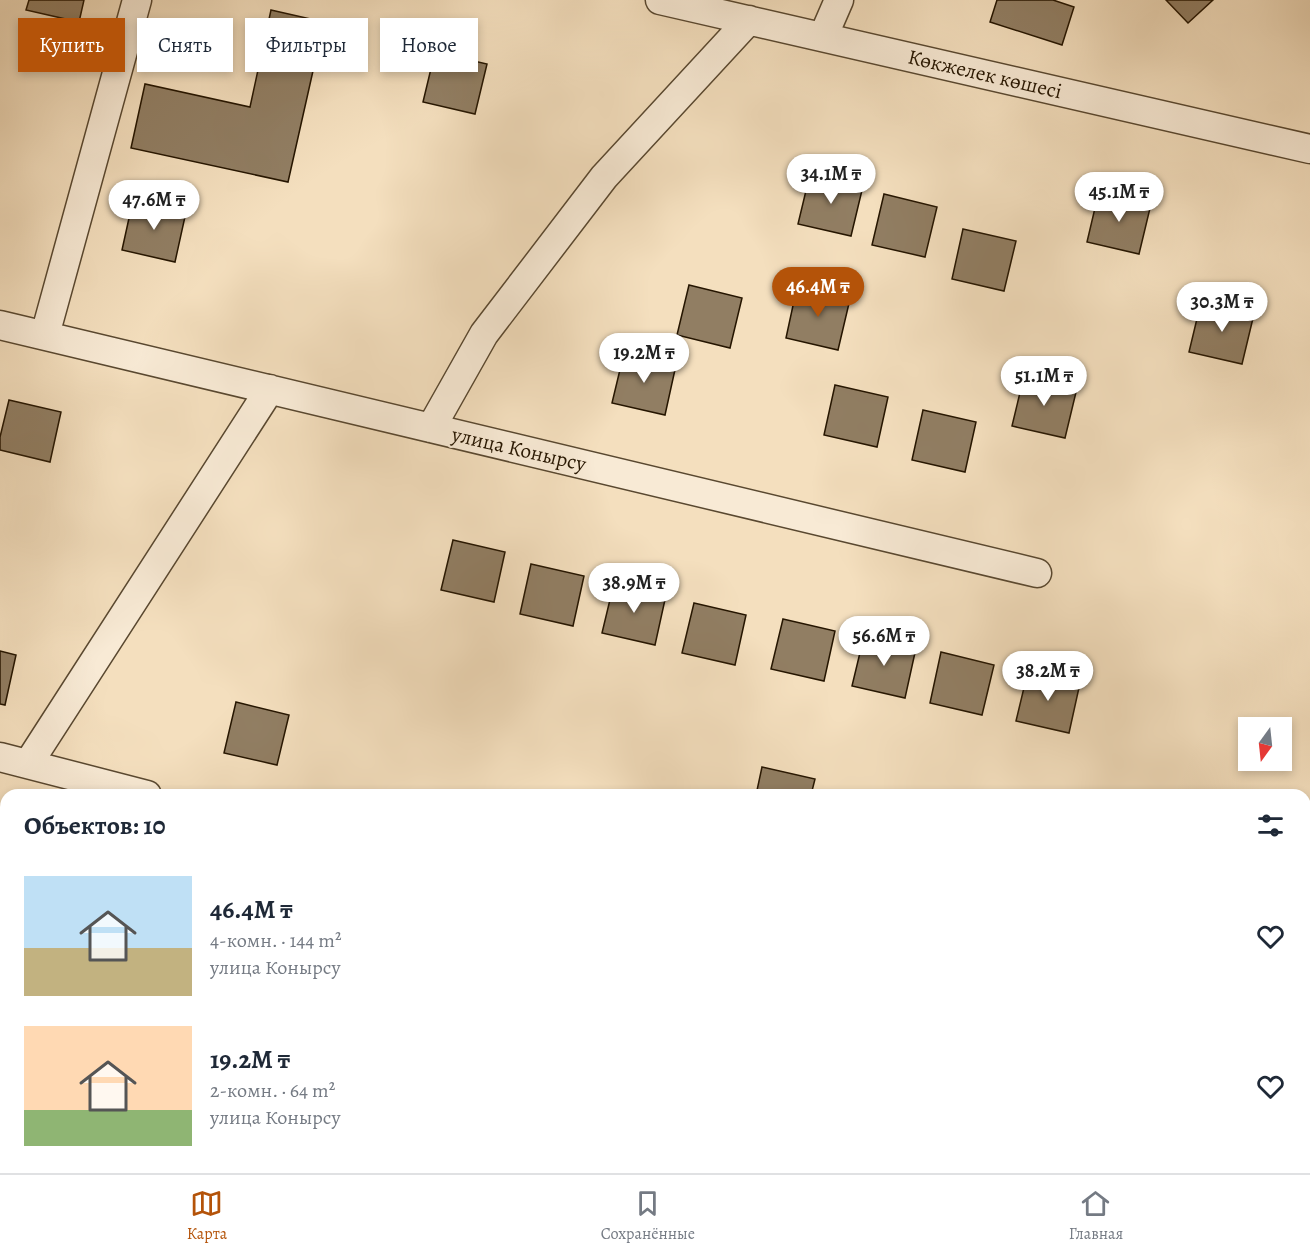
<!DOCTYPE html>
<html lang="ru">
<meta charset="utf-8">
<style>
:root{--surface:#fff;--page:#f2f2f3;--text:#1f2937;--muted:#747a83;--line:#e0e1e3;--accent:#b45309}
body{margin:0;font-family:Alegreya,serif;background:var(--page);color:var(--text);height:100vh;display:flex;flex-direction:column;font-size:22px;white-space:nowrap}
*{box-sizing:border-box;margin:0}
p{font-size:20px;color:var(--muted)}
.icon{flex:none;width:33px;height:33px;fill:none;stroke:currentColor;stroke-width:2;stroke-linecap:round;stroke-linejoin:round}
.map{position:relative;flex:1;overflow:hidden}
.side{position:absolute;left:0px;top:789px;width:1311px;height:384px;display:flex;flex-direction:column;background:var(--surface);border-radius:18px 18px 0 0;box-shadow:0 3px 9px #0003}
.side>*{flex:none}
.hud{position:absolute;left:18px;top:18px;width:600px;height:54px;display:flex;gap:12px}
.needle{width:39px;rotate:195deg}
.buttons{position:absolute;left:1238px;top:717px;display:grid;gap:12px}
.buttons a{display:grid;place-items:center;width:54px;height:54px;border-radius:0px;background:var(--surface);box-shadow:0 3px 9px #0003;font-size:30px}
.price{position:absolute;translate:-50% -51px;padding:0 14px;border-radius:21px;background:#fff;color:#222;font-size:20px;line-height:39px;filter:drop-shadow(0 2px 3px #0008)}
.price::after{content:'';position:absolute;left:50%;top:36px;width:18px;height:14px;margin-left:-9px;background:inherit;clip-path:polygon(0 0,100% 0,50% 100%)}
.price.active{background:var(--accent);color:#fff}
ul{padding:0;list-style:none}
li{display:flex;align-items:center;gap:18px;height:150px;padding:0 24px}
li span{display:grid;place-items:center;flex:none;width:168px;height:120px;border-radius:0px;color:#555}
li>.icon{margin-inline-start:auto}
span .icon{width:72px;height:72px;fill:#fffc;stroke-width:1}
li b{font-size:26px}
h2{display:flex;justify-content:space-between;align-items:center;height:72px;padding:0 24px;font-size:26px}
.chip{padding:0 21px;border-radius:0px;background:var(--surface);box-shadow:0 3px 9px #0003;font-size:21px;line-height:54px}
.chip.active{background:var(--accent);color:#fff}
.dock{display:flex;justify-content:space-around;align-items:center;height:84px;border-top:2px solid var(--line);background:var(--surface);font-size:16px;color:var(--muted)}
.dock a{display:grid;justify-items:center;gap:3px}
.dock .active{color:var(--accent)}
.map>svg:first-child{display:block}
</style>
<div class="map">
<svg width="1310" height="1173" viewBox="0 0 1310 1173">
<rect width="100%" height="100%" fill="#f4dfbe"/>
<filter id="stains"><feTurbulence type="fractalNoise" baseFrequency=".00333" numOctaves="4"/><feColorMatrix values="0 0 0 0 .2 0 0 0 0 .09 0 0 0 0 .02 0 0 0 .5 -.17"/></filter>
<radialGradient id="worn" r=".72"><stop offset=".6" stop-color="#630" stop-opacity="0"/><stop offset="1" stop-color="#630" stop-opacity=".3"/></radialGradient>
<path fill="#917e63" stroke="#251500" stroke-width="1.5" d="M29 0H84L79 22 26 10Z
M997 0H1053L1074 7 1062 45 990 22Z
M1166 0H1213L1188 23Z
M271 10 324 22 288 182 131 148 145 84 250 107Z
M435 52 487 64 475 114 423 102Z
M810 174 863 186 851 236 798 224Z
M1099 191 1151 204 1139 254 1087 242Z
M884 194 937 207 925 257 872 245Z
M133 200 186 212 175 262 122 250Z
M963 229 1016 241 1004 291 952 279Z
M689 285 742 298 730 348 677 335Z
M797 287 850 299 838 350 786 338Z
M1201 302 1254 314 1242 364 1189 352Z
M624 353 676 365 665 415 612 403Z
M1024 376 1077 388 1065 438 1012 426Z
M835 385 888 397 877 447 824 435Z
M9 400 61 412 50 462 0 450V437Z
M923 410 976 422 965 472 912 460Z
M453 540 505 552 494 602 441 590Z
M531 564 584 576 573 626 520 614Z
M614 583 666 595 655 645 602 633Z
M694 603 746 615 735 665 682 653Z
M783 619 835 631 824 681 771 669Z
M864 636 916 648 905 698 852 686Z
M0 651 16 655 5 705 0 704Z
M941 652 994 665 982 715 930 703Z
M1028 671 1080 683 1069 733 1016 721Z
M236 702 289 715 277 765 224 753Z
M762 767 815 779 811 795H756Z
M464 1167H509L518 1169 517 1173H462Z
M843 1167H898L897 1173H841Z
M1006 1167H1062L1060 1173H1005Z
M1094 1167H1150L1148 1173H1093Z"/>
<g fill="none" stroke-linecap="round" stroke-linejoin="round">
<g stroke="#594830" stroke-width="31">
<path id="minor" d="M660 0 1310 149
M823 37 839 0
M0 325 1037 573
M45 335 137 0
M431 428 484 334 604 177 749 20
M0 757 147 795
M28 764 270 389
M1305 1081 1310 1082
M0 1161 6 1162
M27 1167 52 1173"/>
</g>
<use href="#minor" stroke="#f8ead5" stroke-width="28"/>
</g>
<g text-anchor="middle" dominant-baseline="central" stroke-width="4.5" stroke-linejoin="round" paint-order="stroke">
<g font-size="21" fill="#251500" stroke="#f8ead5">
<text transform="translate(985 74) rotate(13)">Көкжелек көшесі</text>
<text transform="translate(519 449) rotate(13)">улица Конырсу</text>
</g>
</g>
<rect width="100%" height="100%" filter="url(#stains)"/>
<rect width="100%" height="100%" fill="url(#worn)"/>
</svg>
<div class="buttons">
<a><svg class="needle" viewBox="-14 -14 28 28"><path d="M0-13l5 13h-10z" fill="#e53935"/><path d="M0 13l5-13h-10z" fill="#747a83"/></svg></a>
</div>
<b class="price" style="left:831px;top:205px">34.1M ₸</b>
<b class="price" style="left:1119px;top:223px">45.1M ₸</b>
<b class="price" style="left:154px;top:231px">47.6M ₸</b>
<b class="price active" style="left:818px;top:318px">46.4M ₸</b>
<b class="price" style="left:1222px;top:333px">30.3M ₸</b>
<b class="price" style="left:644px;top:384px">19.2M ₸</b>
<b class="price" style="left:1044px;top:407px">51.1M ₸</b>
<b class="price" style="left:634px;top:614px">38.9M ₸</b>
<b class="price" style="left:884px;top:667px">56.6M ₸</b>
<b class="price" style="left:1048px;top:702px">38.2M ₸</b>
<div class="hud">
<a class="chip active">Купить</a>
<a class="chip">Снять</a>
<a class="chip">Фильтры</a>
<a class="chip">Новое</a>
</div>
<section class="side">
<h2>Объектов: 10<svg class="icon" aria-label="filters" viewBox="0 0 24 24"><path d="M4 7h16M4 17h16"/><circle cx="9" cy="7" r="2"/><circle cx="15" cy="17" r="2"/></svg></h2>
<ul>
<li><span style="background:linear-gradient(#bfe0f5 60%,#c2b280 0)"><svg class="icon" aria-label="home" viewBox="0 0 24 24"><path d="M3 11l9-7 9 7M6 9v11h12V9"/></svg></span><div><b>46.4M ₸</b><p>4-комн. · 144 m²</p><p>улица Конырсу</p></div><svg class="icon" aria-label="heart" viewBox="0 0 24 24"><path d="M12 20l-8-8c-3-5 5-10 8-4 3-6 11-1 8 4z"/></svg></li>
<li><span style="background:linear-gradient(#ffd9b3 70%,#8fb573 0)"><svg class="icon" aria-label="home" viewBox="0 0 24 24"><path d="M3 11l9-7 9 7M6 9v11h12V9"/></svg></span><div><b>19.2M ₸</b><p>2-комн. · 64 m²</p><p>улица Конырсу</p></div><svg class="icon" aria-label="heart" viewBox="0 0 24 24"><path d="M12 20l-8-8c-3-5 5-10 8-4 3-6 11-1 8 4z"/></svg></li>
</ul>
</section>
</div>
<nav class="dock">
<a class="active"><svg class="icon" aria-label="map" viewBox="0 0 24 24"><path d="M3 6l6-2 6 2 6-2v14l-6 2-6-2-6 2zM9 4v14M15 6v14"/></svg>Карта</a>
<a><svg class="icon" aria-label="saved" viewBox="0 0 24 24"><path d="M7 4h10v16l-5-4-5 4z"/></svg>Сохранённые</a>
<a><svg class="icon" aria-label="home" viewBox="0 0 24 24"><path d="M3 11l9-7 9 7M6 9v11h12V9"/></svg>Главная</a>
</nav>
